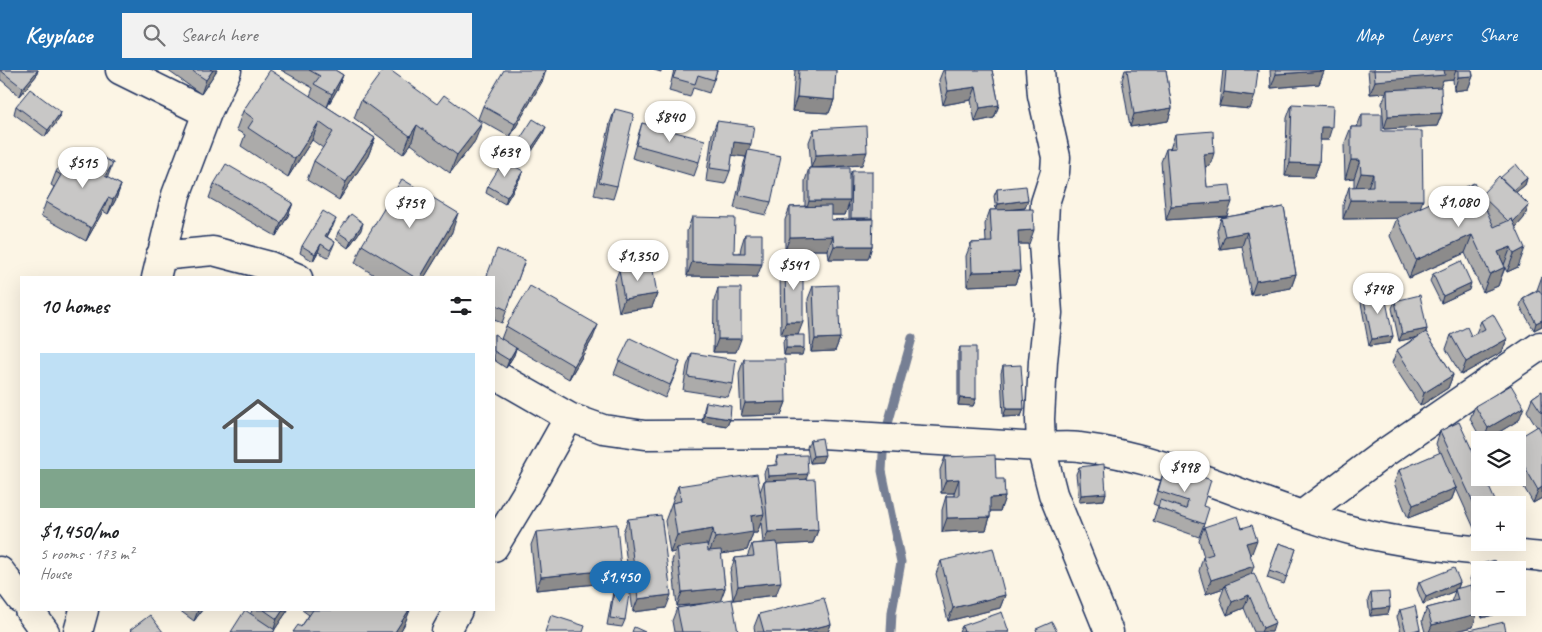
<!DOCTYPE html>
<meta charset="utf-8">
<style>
:root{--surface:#fff;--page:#f2f2f2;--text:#202124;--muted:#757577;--line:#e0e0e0;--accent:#1f6fb2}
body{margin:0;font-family:Caveat,sans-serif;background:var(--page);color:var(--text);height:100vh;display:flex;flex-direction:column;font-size:19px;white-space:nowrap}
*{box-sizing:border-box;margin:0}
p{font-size:16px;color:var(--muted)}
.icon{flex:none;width:28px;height:28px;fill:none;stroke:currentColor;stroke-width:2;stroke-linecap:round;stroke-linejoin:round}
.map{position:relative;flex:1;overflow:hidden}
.panel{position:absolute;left:20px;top:206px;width:475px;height:335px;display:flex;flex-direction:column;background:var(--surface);border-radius:0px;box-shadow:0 5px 20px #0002}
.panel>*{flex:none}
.fabs{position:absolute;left:1471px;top:361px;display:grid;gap:10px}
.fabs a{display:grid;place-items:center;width:55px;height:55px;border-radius:0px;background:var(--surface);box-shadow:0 5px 20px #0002;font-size:25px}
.price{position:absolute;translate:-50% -42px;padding:0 11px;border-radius:18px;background:#fff;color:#222;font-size:16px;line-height:32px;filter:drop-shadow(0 1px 2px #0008)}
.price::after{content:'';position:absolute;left:50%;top:30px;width:15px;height:11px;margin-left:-8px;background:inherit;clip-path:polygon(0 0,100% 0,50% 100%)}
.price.on{background:var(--accent);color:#fff}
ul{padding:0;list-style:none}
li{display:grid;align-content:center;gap:10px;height:265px;padding:0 20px}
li+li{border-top:1px solid var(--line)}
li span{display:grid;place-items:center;height:155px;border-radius:0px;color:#555}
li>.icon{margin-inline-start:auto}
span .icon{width:90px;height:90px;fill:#fffc;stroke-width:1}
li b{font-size:21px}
h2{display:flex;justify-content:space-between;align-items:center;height:60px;padding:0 20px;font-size:21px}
header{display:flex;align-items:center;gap:30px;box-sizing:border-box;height:70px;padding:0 25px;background:var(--accent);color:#fff}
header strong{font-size:24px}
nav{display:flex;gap:28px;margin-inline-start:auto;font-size:18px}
.search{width:350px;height:45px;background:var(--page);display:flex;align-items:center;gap:12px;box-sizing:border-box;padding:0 18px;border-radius:0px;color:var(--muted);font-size:19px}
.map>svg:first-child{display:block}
</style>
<header>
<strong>Keyplace</strong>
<div class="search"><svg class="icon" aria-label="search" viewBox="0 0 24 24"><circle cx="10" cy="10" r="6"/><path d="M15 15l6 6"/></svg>Search here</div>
<nav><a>Map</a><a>Layers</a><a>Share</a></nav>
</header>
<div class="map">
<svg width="1542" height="562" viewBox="0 0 1542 562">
<rect width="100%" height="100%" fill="#fcf5e5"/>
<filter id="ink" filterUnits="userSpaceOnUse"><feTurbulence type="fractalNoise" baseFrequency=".02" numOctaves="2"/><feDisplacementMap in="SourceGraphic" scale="10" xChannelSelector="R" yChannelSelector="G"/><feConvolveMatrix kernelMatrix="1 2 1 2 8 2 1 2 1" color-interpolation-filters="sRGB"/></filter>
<g filter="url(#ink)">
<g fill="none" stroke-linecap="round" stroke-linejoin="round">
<path stroke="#767f94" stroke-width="9" d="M891 562 892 542 901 492 882 401 884 368 912 268"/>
<g stroke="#1b2f5e" stroke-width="31">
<path id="street" d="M120 0 207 43
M160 186 213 181 270 196 298 208
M156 208 176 125 207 43 227 0
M494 304 569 347 603 359 645 365 821 364 1041 377C1054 377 1067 375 1079 377 1176 389 1261 437 1354 461 1416 477 1479 480 1542 487
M1302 445 1383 384 1540 276
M494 477 526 424 569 347
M0 501 21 529
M29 540 45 562
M78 562 84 540
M446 562 458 540"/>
</g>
<g stroke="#1b2f5e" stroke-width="31">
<path id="secondary" d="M1040 0 1042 25 1056 87 1055 102 1045 133 1043 173 1048 243 1043 291 1040 349 1041 377 1053 424 1109 562"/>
</g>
<use href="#street" stroke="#fcf5e5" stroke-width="28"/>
<use href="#secondary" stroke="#fcf5e5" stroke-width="28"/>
</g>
<path fill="#acabaa" stroke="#1b2f5e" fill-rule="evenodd" d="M0 0H38L36 6 20 26 0 9Z
M167 0H217L201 24Z
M281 0H335L343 5 338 18 327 37 375 68 368 86 339 130 307 110 314 91 323 78 312 70 288 107 241 76 245 65 236 60 243 41 310 26 313 18Z
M654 0H661V2Z
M674 0H717L709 23 693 18 690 27 669 21Z
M795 0H836L834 30 829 43 792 41Z
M943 0H992L999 35 994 48 975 52 971 30 943 35 939 10Z
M1125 0H1166L1172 38 1168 51 1130 57 1122 10Z
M1223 0H1258L1250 39 1219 36Z
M1270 0H1324V1L1319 14 1271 18Z
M1368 0H1472L1473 6 1468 19 1454 21 1453 9 1443 10 1440 17 1442 43 1437 56 1384 59 1382 33 1386 23 1370 24Z
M543 10 510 67 478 49 483 36Z
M361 30 475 71 450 103 411 74 403 84 354 48Z
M1292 34 1328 70H1320L1319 94 1314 107 1285 106 1287 48Z
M16 36 61 42 59 49 45 67 14 44Z
M615 39 617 116 613 129 594 125 610 53Z
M1362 44 1382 61 1420 137 1480 126 1481 125 1500 108H1527L1525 115 1516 122 1529 135 1524 148 1515 158 1518 197 1507 202 1505 198 1498 216 1483 222 1465 183 1409 208 1390 166 1397 148 1343 149V135L1349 117H1354V108L1345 109 1344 75 1351 57H1357Z
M717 51 749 80 771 132 766 145 734 138 744 93 746 87 732 85 730 101 725 114 706 111 712 64Z
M642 53 699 92 694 106 632 88 638 66Z
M814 59 862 95 816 98 850 106 852 101 872 148V176L868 189H829L828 180H785V150L790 137 805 136V111L809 98H811L809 72ZM849 135V149L831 150V145H845Z
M543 64 528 87 515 79 518 72Z
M1175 64 1210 96 1205 97 1207 117 1227 146 1166 150 1161 92 1166 79H1170Z
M85 97 108 106 107 108 121 115 116 129 108 144 103 141 86 171 41 146 46 132 54 117 51 115 56 102Z
M520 108 505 134 486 123 488 116Z
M214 114 293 133 288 146 276 166 209 128Z
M997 119 1028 130 1025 138 1008 140 1029 174H1018L1020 201 1015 214 967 216 966 186 971 173 986 172 985 154 990 140H996L994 126Z
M1284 137 1296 204 1291 218 1251 225 1242 176 1220 179 1217 161 1221 148Z
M692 147 734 183H740L741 177 745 164 757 207 687 206V161Z
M333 156 327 167 335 172 332 179 328 187 318 182 313 191 300 183 302 176Z
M361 160 348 178 336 169 338 162Z
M452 162 424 208H379L355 193 362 175Z
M525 190 502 253 494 250V208Z
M785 191 798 265 802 285H784L783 272 786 265H781L780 204Z
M619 200 657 224 652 237 619 242 614 213Z
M1433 204 1469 220 1441 233 1430 211Z
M1542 206V256L1534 260 1520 236 1523 228 1537 220Z
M813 216 840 268 835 281 811 282 808 229Z
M718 218 736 282H713L714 231Z
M1363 225 1393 266 1390 273 1369 276 1361 233Z
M1395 231 1427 259 1426 262 1453 305 1448 318 1420 336 1392 293 1397 280 1416 267 1399 271 1392 238Z
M1481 251 1507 269 1502 282 1461 305 1446 279 1451 265 1471 266 1476 263Z
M506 256 593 268 569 309 516 278 514 285 506 298 494 290V264L501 269Z
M960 277 976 329 973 336 958 335V284Z
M692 283 733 314 728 327 683 320 687 296Z
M744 289 786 332 781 345 741 346 739 303Z
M619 291 680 292 675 305 665 328 614 304Z
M1003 296 1024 339 1021 346 1003 347 1001 303Z
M1542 321V428L1533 433 1518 407V370L1537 357 1527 341 1532 328Z
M706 332 730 349 727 356 702 352 704 339Z
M1475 336 1519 350 1486 370H1482L1470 349Z
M1440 361 1480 435V467H1478L1455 416 1456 418 1451 431 1408 448 1394 413 1399 400 1440 383 1436 374Z
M810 370 822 392 810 393 807 377Z
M777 386 806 409 818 460 813 473 777 475 776 525 733 530 730 502 735 488 747 487 752 474 763 473 761 452 757 463H753L747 480 721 484 725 518 720 531 738 562H674L672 551 677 538 709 533 677 536 672 491 675 482 670 483 665 451 678 416 760 422 764 411H765L764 403 767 396 775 395Z
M945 387 996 409 1005 427 1000 441H990V447L986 460 942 462V440L946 426H954V423H941L940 400Z
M1166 394 1203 436 1204 454 1199 467 1153 451 1158 436 1153 434Z
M1079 397 1106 423 1104 430 1079 432 1076 404Z
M628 449 666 538 633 542 623 462Z
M1204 457 1242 458 1252 483 1250 484 1251 504 1272 562H1254L1244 538 1227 545 1220 529 1224 518 1206 524 1199 501 1203 487H1204L1199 470Z
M536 462 616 512 536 520 531 475Z
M1279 473 1296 479 1284 514 1267 508Z
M941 491 1005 525 1000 538 948 551 936 504Z
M1475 496 1480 500V538H1515L1514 539 1482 548 1470 509Z
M1419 512H1460L1458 518 1477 544 1473 557 1453 562H1425L1422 551 1427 538 1451 532 1455 521 1423 534 1417 519Z
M615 515 625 550 622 557 607 555 613 522Z
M1371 523 1390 537 1388 544 1370 546 1368 530Z
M179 540H202L194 551Z
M252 540H288L275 559 274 562H231L251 543Z
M302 540H410L404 555 400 562H293L301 557 309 545Z
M1400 540 1420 562H1401L1397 547Z
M759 544 831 554 828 562H755L754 557Z
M962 556 1009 562H959Z"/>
<path fill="#8c8b8b" stroke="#1b2f5e" d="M38 0 36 6 20 26 23 18Z
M213 0H217L201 24 206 10Z
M546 0 543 10 510 67 515 54Z
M1443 0H1456L1453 9 1443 10 1440 18 1387 20 1386 23 1370 24 1375 11Z
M1324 1 1319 14 1271 18 1276 4Z
M343 5 338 18 327 37 332 24Z
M1473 6 1468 19 1454 21 1458 7Z
M976 17 971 30 943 35 948 21Z
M1224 22 1255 26 1250 39 1219 36Z
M797 27 834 30 829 43 792 41Z
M999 35 994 48 975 52 980 38Z
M1172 38 1168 51 1130 57 1134 44Z
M61 42 59 49 45 67 48 60Z
M1442 43 1437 56 1384 59 1388 46Z
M319 52 312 70 288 107 295 89Z
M482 53 475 71 450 103 457 85Z
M417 55 411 74 403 84 410 66Z
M546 57 543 64 528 87 530 80Z
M1321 57H1332L1328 70H1316Z
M375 68 368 86 339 130 346 112Z
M734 72 751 74 746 87 729 85Z
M867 82 862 95 811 98 816 85Z
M1214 83 1210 96 1199 97 1204 84Z
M1351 90H1360L1354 108 1345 109Z
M113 93 108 106 100 120 105 106Z
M1290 93 1319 94 1314 107 1285 106Z
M523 101 520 108 505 134 507 127Z
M1361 103 1373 104 1366 122H1354Z
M1527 108 1525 115 1509 128 1512 121Z
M121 115 116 129 108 144 113 130Z
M108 128 103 141 86 171 91 158Z
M1028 130 1025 138 996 141 998 134Z
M1350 130H1423L1416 148 1343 149Z
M809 131H850L845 145H805Z
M1232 132 1227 146 1166 150 1171 136Z
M293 133 288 146 276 166 281 153Z
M1529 135 1524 148 1507 167 1511 154Z
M458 143 452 162 424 208H420Z
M851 148H872L869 155H849Z
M336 149 333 156 323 173 325 166Z
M363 153 361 160 348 178 351 171Z
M1034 160 1029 174H1013L1018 161Z
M1247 162 1242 176 1220 179 1225 166Z
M1472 165 1465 183 1409 208 1416 190Z
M833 166 828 180H785L790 167Z
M321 174 318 182 313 191 315 184Z
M834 176H872L868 189H829Z
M1511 177 1504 195 1498 182Z
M1525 178 1518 197 1507 202 1514 184Z
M692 192 762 194 757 207 687 206Z
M1505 197 1498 216 1483 222 1490 204Z
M1020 201 1015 214 967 216 972 202Z
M1296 204 1291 218 1251 225 1256 211Z
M1471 213 1469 220 1441 233 1443 226Z
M657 224 652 237 619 242 624 229Z
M1542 250V256L1534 260 1536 253Z
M786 252H803L798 265H781Z
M598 255 593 268 569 309 574 296Z
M1427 259 1424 266 1399 271 1402 264Z
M1393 266 1390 273 1369 276 1372 269Z
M840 268 835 281 811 282 815 269Z
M718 269H741L736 282H713Z
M1507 269 1502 282 1461 305 1466 292Z
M516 278 514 285 506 298 509 290Z
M786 278H804L802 285H784Z
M1453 305 1448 318 1420 336 1424 323Z
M960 328 976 329 973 336 958 335Z
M786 332 781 345 741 346 745 333Z
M1524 337 1519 350 1486 370H1484L1488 358Z
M1006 339H1024L1021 346 1003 347Z
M704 345 730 349 727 356 702 352Z
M825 385 822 392 810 393 813 386Z
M808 404 805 412 765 413 768 406Z
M959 409 954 423H941L946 410Z
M1542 417V428L1533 433 1538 420Z
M1456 418 1451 431 1408 448 1413 435Z
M1106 423 1104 430 1079 432 1081 425Z
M1005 427 1000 441H985L990 428Z
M764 444 757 463H753L747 480 708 486 715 468 751 446Z
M990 447 986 460 942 462 947 448Z
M713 459 707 478H677L675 482 670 483 677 465Z
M818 460 813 473 763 476 768 462Z
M1257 470 1252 483 1242 487 1246 473Z
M1254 496 1249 510 1225 515 1224 518 1206 524 1211 510Z
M621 499 616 512 536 520 541 507Z
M781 512 776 525 733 530 738 516Z
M1460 512 1457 520 1455 519V521L1423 534 1426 527Z
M725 518 720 532 677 536 682 522Z
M671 525 666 538 633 542 638 529Z
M1005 525 1000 538 948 551 953 538Z
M1249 525 1244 538 1227 545 1232 532Z
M1390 537 1388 544 1370 546 1373 539Z
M1486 538H1515L1514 539 1482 548Z
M198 540H202L194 551Z
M283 540H288L273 562 277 549Z
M409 540H410L404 555 400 562H395Z
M1477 544 1473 557 1453 562H1429L1432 555Z
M1275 553 1272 562H1261L1263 558Z
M831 554 828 562H799Z
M1420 559V562H1410Z"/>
<path fill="#c8c7c6" stroke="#1b2f5e" d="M0 0H38L23 18Z
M191 0H213L206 10Z
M270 0 375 68 346 112 314 91 333 62 319 52 295 89 248 58 254 49 243 41Z
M309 0H335L343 5 332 24 314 14 320 6Z
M383 0H390L437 34 444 25 482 53 457 85 417 55 410 66 361 30Z
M504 0H546L515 54 483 36Z
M676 0H717L714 10 698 5 695 14 673 8Z
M799 0H836L834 30 797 27Z
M944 0H992L999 35 980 38 976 17 948 21Z
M1127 0H1166L1172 38 1134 44Z
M1226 0H1258L1255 26 1224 22Z
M1276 0H1324V1L1276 4Z
M1374 0H1444L1445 5 1375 11Z
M1458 0H1472L1473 6 1458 7Z
M1441 17 1442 43 1388 46 1387 20Z
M30 19 61 42 48 60 16 36Z
M1292 34 1333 36 1332 57H1321L1319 94 1290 93Z
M615 39 634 44 617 116 599 112Z
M1362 44H1382V61H1422L1423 130H1350L1349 117 1373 116V104L1361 103 1360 90H1351V57H1362Z
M533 49 546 57 530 80 518 72Z
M717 51 754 56 751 74 734 72 730 101 710 98Z
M642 53 705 70 699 92 636 75Z
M866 56 867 82 816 85 814 59Z
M1213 61 1214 83 1204 84 1207 117 1230 115 1232 132 1171 136 1166 79 1176 78 1175 64Z
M748 80 781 86 771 132 739 125Z
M93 82 113 93 105 106 121 115 113 130 108 128 91 158 46 132 61 105 56 102 65 85 85 97Z
M504 90 523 101 507 127 488 116Z
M226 94 293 133 281 153 214 114Z
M1516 94 1527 108 1513 120 1500 108Z
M809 98H850V131H809Z
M852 101H872V148H851Z
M1499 106 1529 135 1513 152 1512 149 1508 151 1481 125Z
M402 109 458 143 420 208H416L362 175Z
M1474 113 1494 157 1512 149 1525 178 1514 184 1511 177 1498 182 1505 197 1490 204 1472 165 1416 190 1397 148Z
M1026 116 1028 130 998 134 997 119Z
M831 136V150L873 149 872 176H834L833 166 790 167V137Z
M1284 137 1296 204 1256 211 1247 162 1225 166 1221 148Z
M1033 139 1034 160 1018 161 1020 201 972 202 971 173 992 172 990 140Z
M323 141 336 149 325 166 335 172 330 180 321 174 315 184 302 176Z
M351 144 363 153 351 171 338 162Z
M692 147 735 148 734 183H745V164H762V194L692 192Z
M497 179 525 190 507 240 494 234V208H486Z
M785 191H803V252H786Z
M1461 191 1471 213 1443 226 1433 204Z
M652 195 657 224 624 229 619 200Z
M838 215 840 268 815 269 813 216Z
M530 216 598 255 574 296 506 256Z
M718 218H741V269H718Z
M1539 220 1542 225V250L1536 253 1523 228Z
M1384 221 1393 266 1372 269 1363 225Z
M1420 225 1427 259 1402 264 1395 231Z
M1493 244 1507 269 1466 292 1451 265 1467 257 1471 266 1485 259 1481 251Z
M1426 262 1453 305 1424 323 1397 280Z
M494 264 516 278 509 290 494 281Z
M786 265H804V278H786Z
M630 268 680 292 670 315 619 291Z
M960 277H976V329L960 328Z
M692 283 736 290 733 314 688 307Z
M744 289H785L786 332 745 333Z
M1021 295 1024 339H1006L1003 296Z
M1511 315 1524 337 1488 358 1475 336Z
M1542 321V343L1532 328Z
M706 332 731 336 730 349 704 345Z
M1459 352 1480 397V408H1485L1497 435H1480V447L1440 361Z
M1538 356 1542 363V417L1538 420 1518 385V370H1515Z
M822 368 825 385 813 386 810 370Z
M1441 382 1456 418 1413 435 1399 400Z
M807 385 808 404 768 406 767 396 778 395 777 386Z
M995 385 996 409H1004L1005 427 990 428V447L947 448 946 426H959V409L946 410 945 387Z
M1104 394 1106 423 1081 425 1079 397Z
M1166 394 1211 410 1203 436 1209 438 1204 454 1158 438 1160 430 1186 439 1188 431 1158 421Z
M757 404 764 444 751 446 753 462 715 468 713 459 677 465 672 433 681 431 678 416Z
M815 409 818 460 768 462 764 411Z
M661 445 671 525 638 529 628 449Z
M1238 446 1242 458 1252 455 1257 470 1246 473 1254 496 1211 510 1203 487 1213 484 1204 457Z
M617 454 621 499 541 507 536 462Z
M777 472 781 512 738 516 735 488 754 486 752 474Z
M1279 473 1296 479 1287 507 1269 501Z
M707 474 708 481 721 480 725 518 682 522 677 478Z
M993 478 1005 525 953 538 941 491Z
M1495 490 1498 500H1480V512L1475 496Z
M1454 498 1460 512 1426 527 1419 512Z
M1254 503 1275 553 1263 558 1249 525 1232 532 1225 515Z
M615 515 630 518 625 550 610 548Z
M1471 515 1477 544 1432 555 1427 538 1458 530 1455 519Z
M1389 522 1390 537 1373 539 1371 523Z
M824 528 831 554 799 562H764L759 544Z
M732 529 738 562H682L677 538Z
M1415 536 1420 559 1410 562H1406L1400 540Z
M245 540 275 560 273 562H231Z
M264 540H283L277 549Z
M313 540H409L395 562H293L298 555 301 557Z
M1002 542 1009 562H964L962 556Z
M150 545 163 562H132L130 560Z
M551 545 585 556 583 562H545Z
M1052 552 1057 562H1037L1036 559Z
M1504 552 1506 562H1470V560Z
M634 557 645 562H632Z"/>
</g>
</svg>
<div class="fabs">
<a><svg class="icon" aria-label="layers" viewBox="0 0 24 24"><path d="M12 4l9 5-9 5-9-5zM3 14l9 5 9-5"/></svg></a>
<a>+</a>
<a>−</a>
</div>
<b class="price" style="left:670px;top:73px">$840</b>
<b class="price" style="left:505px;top:108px">$639</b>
<b class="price" style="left:83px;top:119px">$515</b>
<b class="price" style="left:1459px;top:158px">$1,080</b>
<b class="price" style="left:410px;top:159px">$759</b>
<b class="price" style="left:638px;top:212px">$1,350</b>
<b class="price" style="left:794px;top:221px">$541</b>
<b class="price" style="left:1378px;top:245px">$748</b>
<b class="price" style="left:1185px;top:423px">$998</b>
<b class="price on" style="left:620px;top:533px">$1,450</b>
<section class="panel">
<h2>10 homes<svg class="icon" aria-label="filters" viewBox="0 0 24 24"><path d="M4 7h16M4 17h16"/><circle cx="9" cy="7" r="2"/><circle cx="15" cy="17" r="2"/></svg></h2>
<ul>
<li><span style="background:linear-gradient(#bfe0f5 75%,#7fa58c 0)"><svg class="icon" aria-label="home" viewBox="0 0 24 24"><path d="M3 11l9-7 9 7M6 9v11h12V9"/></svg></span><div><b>$1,450/mo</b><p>5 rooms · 173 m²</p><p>House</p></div></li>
</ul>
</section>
</div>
